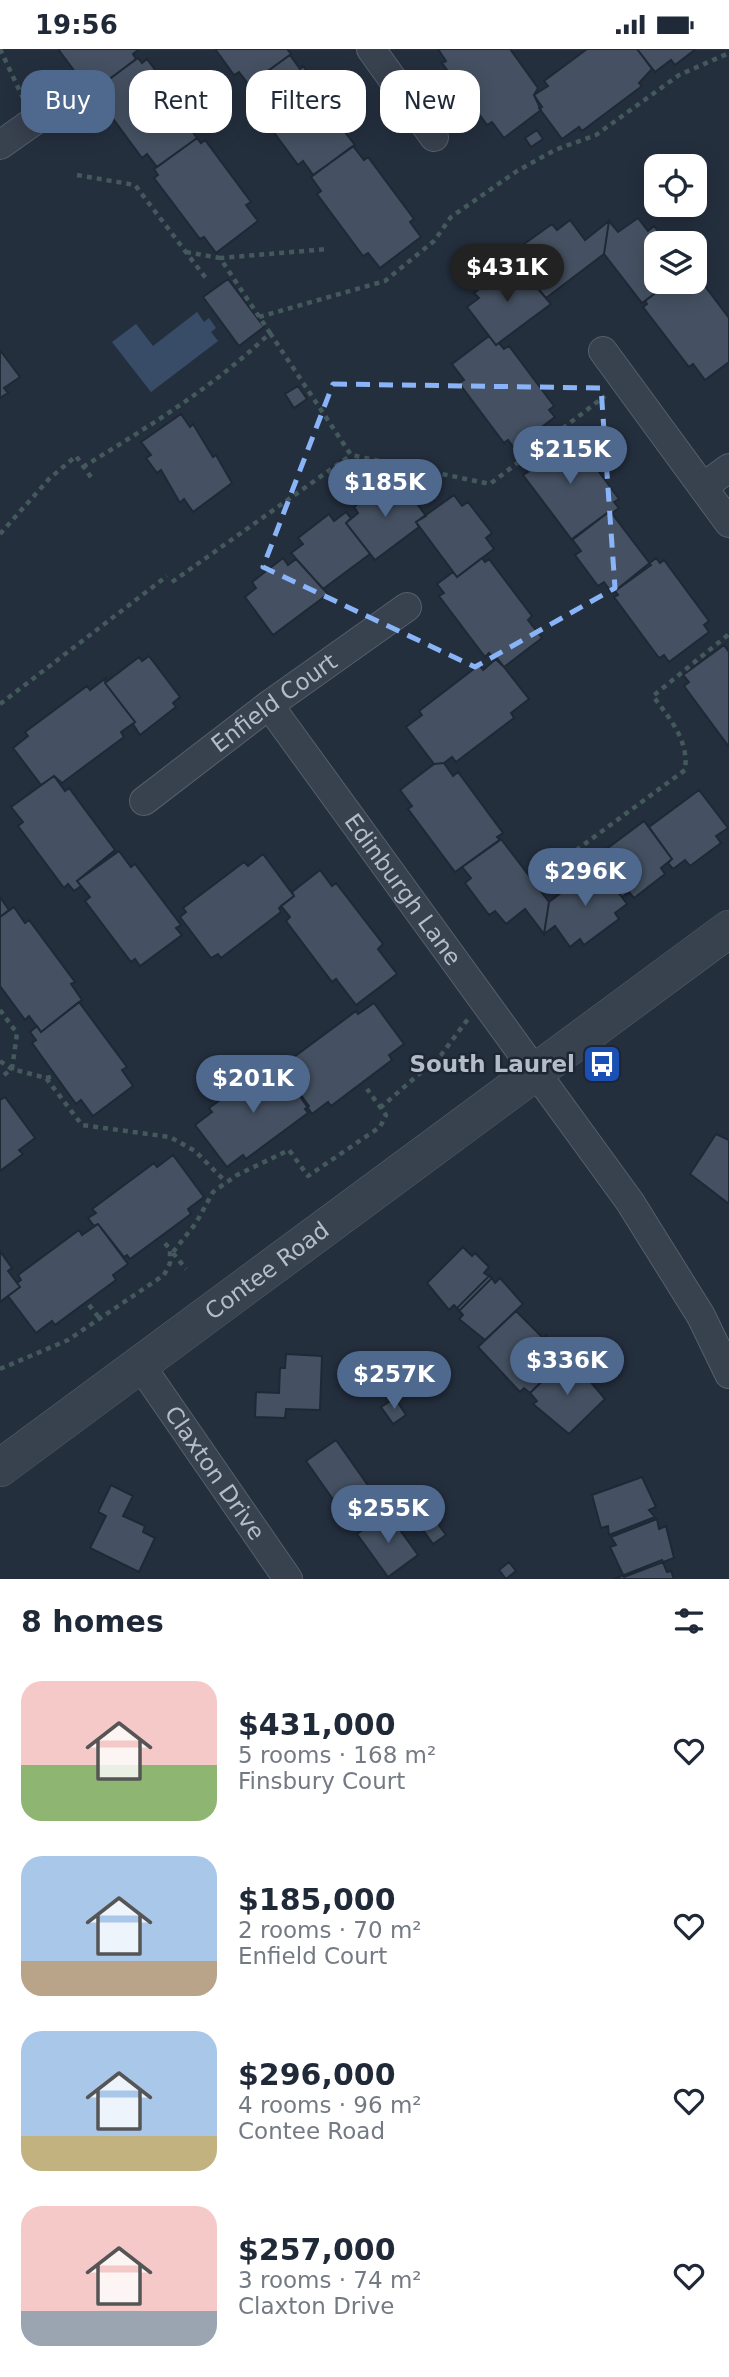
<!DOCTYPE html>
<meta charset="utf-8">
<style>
:root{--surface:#fff;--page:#f6f6f7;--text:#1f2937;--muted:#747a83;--accent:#4f688e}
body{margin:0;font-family:"DejaVu Sans",sans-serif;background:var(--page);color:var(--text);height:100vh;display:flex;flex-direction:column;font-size:26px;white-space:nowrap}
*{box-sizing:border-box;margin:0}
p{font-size:23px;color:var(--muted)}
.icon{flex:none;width:38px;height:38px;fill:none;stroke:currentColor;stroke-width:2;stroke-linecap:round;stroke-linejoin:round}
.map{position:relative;height:1530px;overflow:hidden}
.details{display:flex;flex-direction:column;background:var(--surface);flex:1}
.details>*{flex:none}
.banner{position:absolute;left:21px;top:21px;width:688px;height:63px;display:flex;gap:14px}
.controls{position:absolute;left:644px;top:105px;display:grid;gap:14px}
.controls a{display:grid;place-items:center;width:63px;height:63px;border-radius:14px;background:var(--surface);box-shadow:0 4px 18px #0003;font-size:35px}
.price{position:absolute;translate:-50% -60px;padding:0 16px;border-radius:24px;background:var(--accent);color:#fff;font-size:23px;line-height:46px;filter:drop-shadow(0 2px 4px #0008)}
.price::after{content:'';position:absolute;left:50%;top:42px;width:21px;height:16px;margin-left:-10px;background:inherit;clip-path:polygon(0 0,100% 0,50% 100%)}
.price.on{background:#222;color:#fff}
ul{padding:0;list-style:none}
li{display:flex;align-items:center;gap:21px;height:175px;padding:0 21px}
li span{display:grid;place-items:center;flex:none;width:196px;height:140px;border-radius:21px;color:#555}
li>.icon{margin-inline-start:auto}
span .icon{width:84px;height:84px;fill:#fffc;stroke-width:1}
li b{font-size:30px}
h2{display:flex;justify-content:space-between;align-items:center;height:84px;padding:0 21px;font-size:30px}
.pill{padding:0 24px;border-radius:21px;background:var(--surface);box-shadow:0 4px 18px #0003;font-size:24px;line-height:63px}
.pill.on{background:var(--accent);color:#fff}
.status{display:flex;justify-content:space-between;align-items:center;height:49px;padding:0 35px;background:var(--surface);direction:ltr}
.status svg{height:19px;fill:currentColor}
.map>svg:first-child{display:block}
</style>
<div class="status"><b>19:56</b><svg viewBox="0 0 49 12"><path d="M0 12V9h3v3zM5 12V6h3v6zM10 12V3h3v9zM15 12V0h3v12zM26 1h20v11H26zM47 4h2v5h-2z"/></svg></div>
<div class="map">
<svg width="729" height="1530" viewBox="0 0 729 1530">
<rect width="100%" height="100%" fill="#242f3e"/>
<path fill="#394c67" d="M197 263 204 273 209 269 216 279 211 283 218 292 151 343 112 293 136 275 153 297Z"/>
<path fill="#455162" stroke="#1f2835" stroke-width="2" d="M58 0H137L138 1 133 5 136 10 95 41 91 36 87 39Z
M215 0H287L291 5 249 36 239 23 234 26Z
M438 0H510L538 39 534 46 541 61 504 89 492 73 487 76 442 14 446 12Z
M587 0H637L652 20 639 34 642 37 582 82 579 78 562 90 539 59 542 58 534 46 548 37 544 32Z
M637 0H696L675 16 671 11 655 23Z
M290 6 300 20 303 17 349 78 344 82 355 96 313 126 303 112 298 116 253 55 258 52 247 37Z
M138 9 142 14 147 10 193 72 188 76 197 89 157 118 147 105 142 109 97 48 101 45 97 39Z
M537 81 543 90 531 98 525 89Z
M197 89 201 94 205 91 251 153 246 156 258 172 216 204 204 188 200 190 154 129 158 126 154 120Z
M353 97 364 111 368 108 414 170 410 173 421 188 380 219 368 204 363 207 317 145 321 142 311 128Z
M638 169 648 182 654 177 667 194H656V233H670L642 254 604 205 609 172 618 183Z
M570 171 585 191 609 172 604 205 546 249 514 212 525 204 520 198 552 175 557 181Z
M520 219 551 255 496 296 467 258 479 249 474 244 506 220 510 226Z
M695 224 729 269V313L705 331 693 315 689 318 643 258 647 255 645 252 670 233H695Z
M228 230 264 278 239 297 203 248Z
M489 287 496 296 499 294 504 300 509 297 554 357 549 361 555 368 514 399 508 391 504 394 459 334 464 331 452 315Z
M0 301 20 328 4 339 8 344 0 349Z
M298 337 307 350 294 359 285 345Z
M181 365 190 378 193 375 213 408 216 406 232 434 193 463 184 450 180 454 161 421 157 424 146 409 151 406 141 393Z
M564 385 569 393 574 389 619 450 614 453 619 459 612 464 610 462 572 491 523 426 528 423 523 416Z
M401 433 426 467 416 473 419 478 375 511 346 474 358 464 354 458 385 434 390 441Z
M454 446 462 457 468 453 492 484 486 489 494 500 457 528 416 473Z
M610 462 651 516 612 544 604 533 598 537 575 506 581 502 572 490Z
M346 463 351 469 346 474 370 505 323 540 291 504 303 495 298 489 329 465 334 472Z
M283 509 288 516 296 510 328 545 273 586 245 548 256 539 252 533Z
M482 509 485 513 489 510 532 567 528 571 542 589 504 618 489 604 485 608 439 547 444 544 437 535 453 523 457 528Z
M656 509 660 514 664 511 709 572 704 576 709 583 669 613 664 606 659 609 614 548 618 546 615 542Z
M724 596 729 603V698L684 637 689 633 683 626Z
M149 607 180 648 173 654 176 658 140 686 133 675 135 673 105 634 139 608 142 612Z
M497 609 529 650 511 664 514 669 456 713 452 708 444 714 434 715 406 678 422 666 419 662 479 616 483 621Z
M106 629 105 634 135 673 121 683 124 688 62 734 54 727 41 736 13 699 28 687 25 683 87 637 90 641Z
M444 714 453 727 458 723 503 784 497 788 500 791 455 823 408 760 412 757 400 741 434 715Z
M54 727 65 742 69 739 115 801 77 832 81 837 74 842 68 835 64 839 18 777 23 773 11 758Z
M699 741 728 779 716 787 721 794 690 817 685 811 673 820 668 814 672 810 649 778Z
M644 772 672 810 661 819 665 825 634 849 629 843 622 848 598 816 594 819 589 813Z
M501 790 549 853 544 885 525 860 506 875 495 862 489 866 465 834 471 829 462 818Z
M119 802 131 818 135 815 181 876 176 879 182 886 140 917 135 910 131 913 85 852 90 848 77 832Z
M263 805 294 847 279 859 281 863 221 909 218 905 211 909 180 868 186 863 183 859 244 813 248 817Z
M598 816 627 855 615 864 619 870 584 896 580 890 570 898 555 877 544 885 549 853Z
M320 821 332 837 336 834 383 895 378 900 397 925 356 956 336 930 332 933 286 872 290 868 281 857 294 847 292 843Z
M0 848 9 861 0 868Z
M14 858 25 874 29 871 75 933 71 935 82 951 41 983 29 967 25 971 0 937V868Z
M79 953 127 1018 122 1021 133 1037 93 1067 81 1051 76 1055 32 994 36 991 30 983 37 977 41 983Z
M374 954 404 995 389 1006 392 1011 331 1057 328 1053 312 1065 283 1022 297 1012 294 1008 356 962 358 965Z
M281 1013 286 1020 283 1022 309 1057 305 1060 308 1064 246 1110 243 1106 227 1118 195 1076 212 1063 209 1059 270 1015 273 1019Z
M5 1048 35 1089 19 1101 23 1105 0 1122V1051Z
M716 1085 729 1091V1155L690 1125Z
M173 1106 204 1148 188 1160 191 1165 130 1210 127 1206 124 1208 98 1175 94 1177 88 1169 96 1164 92 1160 154 1114 157 1118Z
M98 1175 128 1215 113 1226 116 1231 55 1276 52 1272 36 1284 8 1247 20 1238 17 1234 21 1231 18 1226 79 1181 82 1186Z
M463 1198 472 1207 475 1204 489 1218 484 1224 492 1229 459 1262 454 1256 449 1261 427 1234Z
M0 1202 12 1219 8 1222 20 1238 0 1253Z
M490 1226 495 1234 500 1229 523 1255 485 1291 459 1270 463 1266 457 1259Z
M516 1262 543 1289 546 1286 560 1301 555 1306 564 1311 530 1344 524 1339 520 1343 478 1298Z
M286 1305 322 1307 320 1361 286 1360 285 1369 255 1368 256 1343 279 1344 280 1319H285Z
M564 1311 568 1318 574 1313 605 1350 569 1385 533 1355 537 1352 530 1344Z
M395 1349 406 1366 393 1375 381 1358Z
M336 1391 374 1445 344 1466 306 1412Z
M642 1428 656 1458 649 1461 655 1468 609 1486 608 1477 601 1479 592 1446Z
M111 1436 133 1447 123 1467 145 1477 143 1483 155 1489 139 1523 90 1499 106 1467 98 1463Z
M387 1463 418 1506 388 1528 357 1485Z
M657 1470 659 1480 666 1477 674 1509 624 1528 610 1498 616 1496 611 1488Z
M436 1472 446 1486 433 1495 423 1481Z
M662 1511 667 1523 671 1522 674 1530H614Z
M509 1513 516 1522 506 1530 499 1521Z"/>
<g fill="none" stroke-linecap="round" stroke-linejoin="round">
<g stroke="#565f6c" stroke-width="30">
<g id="minor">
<path d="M371 0 434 88"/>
<path d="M0 96 34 72"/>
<path d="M603 302 729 474"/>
<path d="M703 438 729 419"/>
<path id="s1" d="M269 656 630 1153 701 1267 729 1325"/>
<path id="s2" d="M144 752 269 656 407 558"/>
<path id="s3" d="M141 1317 288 1530"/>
</g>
</g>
<g stroke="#565f6c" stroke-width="38">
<g id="tertiary">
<path id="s4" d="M0 1419 729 880"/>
</g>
</g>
<path stroke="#44595c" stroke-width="4.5" stroke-dasharray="5 5" stroke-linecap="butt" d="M0 0 23 49
M77 126 135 136 208 232
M186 203 220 209
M259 268 385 232 434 192 451 168 517 122 555 101 596 86 679 26 729 4
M270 284 351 406 490 435 605 347
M83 418C148 378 215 337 270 284L220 209 328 200
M0 485 49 430 76 407 93 431
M172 533 351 406
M0 655 167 527
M544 825 685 721C689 691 670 670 653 647L729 585
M0 961 17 984 12 1020 0 1029
M0 1012 12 1020 46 1029 82 1076 170 1088 195 1102 226 1133
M46 1029 55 1027
M380 1059 441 1006 468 970
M173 1203 196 1174 213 1143 237 1126 289 1101 308 1127 380 1078 386 1066 367 1040
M173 1204 186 1220
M89 1256 101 1271
M0 1320 68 1291 164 1226 170 1214V1200L163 1192"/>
<use href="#minor" stroke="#38414e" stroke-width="28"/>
<use href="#tertiary" stroke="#38414e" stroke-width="37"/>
</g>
<path fill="none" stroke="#8ab4f8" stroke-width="5" stroke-dasharray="14 9" stroke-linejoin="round" d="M333 335 601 339 615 539 475 618 263 518Z"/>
<defs>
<g id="bus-square" transform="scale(2.0125)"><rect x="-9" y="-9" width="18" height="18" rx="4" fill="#1a4fb4" stroke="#1d2633"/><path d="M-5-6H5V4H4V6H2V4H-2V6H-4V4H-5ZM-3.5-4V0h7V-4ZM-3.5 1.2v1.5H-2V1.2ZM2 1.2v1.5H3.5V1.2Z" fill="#fff"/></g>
</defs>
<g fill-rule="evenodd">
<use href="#bus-square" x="602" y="1015"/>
</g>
<g text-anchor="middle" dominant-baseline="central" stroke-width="5" stroke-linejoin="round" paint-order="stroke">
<g font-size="23" fill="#b4bcc9" stroke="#1d2633">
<text stroke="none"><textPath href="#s2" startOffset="163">Enfield Court</textPath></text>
<text stroke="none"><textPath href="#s1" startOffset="228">Edinburgh Lane</textPath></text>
<text stroke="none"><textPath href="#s4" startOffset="332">Contee Road</textPath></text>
<text stroke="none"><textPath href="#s3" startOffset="130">Claxton Drive</textPath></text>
</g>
<g font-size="23" font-weight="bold" fill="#b4bcc9" stroke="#1d2633" text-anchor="end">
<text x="575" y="1015">South Laurel</text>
</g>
</g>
</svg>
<div class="controls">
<a><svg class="icon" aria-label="locate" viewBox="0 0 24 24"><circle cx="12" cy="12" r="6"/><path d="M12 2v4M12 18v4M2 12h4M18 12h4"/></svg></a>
<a><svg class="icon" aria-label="layers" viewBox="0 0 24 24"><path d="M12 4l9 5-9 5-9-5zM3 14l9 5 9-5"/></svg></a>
</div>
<b class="price on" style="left:507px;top:255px">$431K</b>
<b class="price" style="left:570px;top:437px">$215K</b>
<b class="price" style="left:385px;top:470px">$185K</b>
<b class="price" style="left:585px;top:859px">$296K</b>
<b class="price" style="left:253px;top:1066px">$201K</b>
<b class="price" style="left:567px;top:1348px">$336K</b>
<b class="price" style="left:394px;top:1362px">$257K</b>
<b class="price" style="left:388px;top:1496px">$255K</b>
<div class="banner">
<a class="pill on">Buy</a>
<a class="pill">Rent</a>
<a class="pill">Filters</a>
<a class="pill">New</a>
</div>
</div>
<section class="details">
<h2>8 homes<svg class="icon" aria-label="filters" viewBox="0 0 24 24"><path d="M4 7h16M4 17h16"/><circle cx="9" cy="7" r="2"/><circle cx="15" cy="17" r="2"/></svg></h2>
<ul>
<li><span style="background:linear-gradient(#f6c9c9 60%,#8fb573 0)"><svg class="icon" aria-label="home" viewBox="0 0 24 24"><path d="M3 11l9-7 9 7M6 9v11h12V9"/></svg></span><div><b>$431,000</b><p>5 rooms · 168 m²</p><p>Finsbury Court</p></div><svg class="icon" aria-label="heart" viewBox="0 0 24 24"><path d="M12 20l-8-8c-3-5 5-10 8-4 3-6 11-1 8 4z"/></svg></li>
<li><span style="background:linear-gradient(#a9c7e8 75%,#b9a48a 0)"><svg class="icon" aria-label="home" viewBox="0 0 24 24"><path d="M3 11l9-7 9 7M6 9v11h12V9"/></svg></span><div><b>$185,000</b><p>2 rooms · 70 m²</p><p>Enfield Court</p></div><svg class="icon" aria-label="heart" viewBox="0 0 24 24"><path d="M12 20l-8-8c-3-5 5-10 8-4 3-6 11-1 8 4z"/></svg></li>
<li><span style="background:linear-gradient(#a9c7e8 75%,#c2b280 0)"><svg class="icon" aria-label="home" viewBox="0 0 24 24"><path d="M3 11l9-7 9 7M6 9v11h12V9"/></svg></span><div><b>$296,000</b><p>4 rooms · 96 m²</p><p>Contee Road</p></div><svg class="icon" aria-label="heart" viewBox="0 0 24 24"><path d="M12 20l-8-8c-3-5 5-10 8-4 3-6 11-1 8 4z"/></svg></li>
<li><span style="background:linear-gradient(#f6c9c9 75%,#9aa5b1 0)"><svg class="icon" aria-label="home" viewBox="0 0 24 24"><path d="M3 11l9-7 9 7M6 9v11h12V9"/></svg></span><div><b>$257,000</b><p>3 rooms · 74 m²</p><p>Claxton Drive</p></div><svg class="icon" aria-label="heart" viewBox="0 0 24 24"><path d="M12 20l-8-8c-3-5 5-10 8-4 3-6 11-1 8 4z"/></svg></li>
</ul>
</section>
